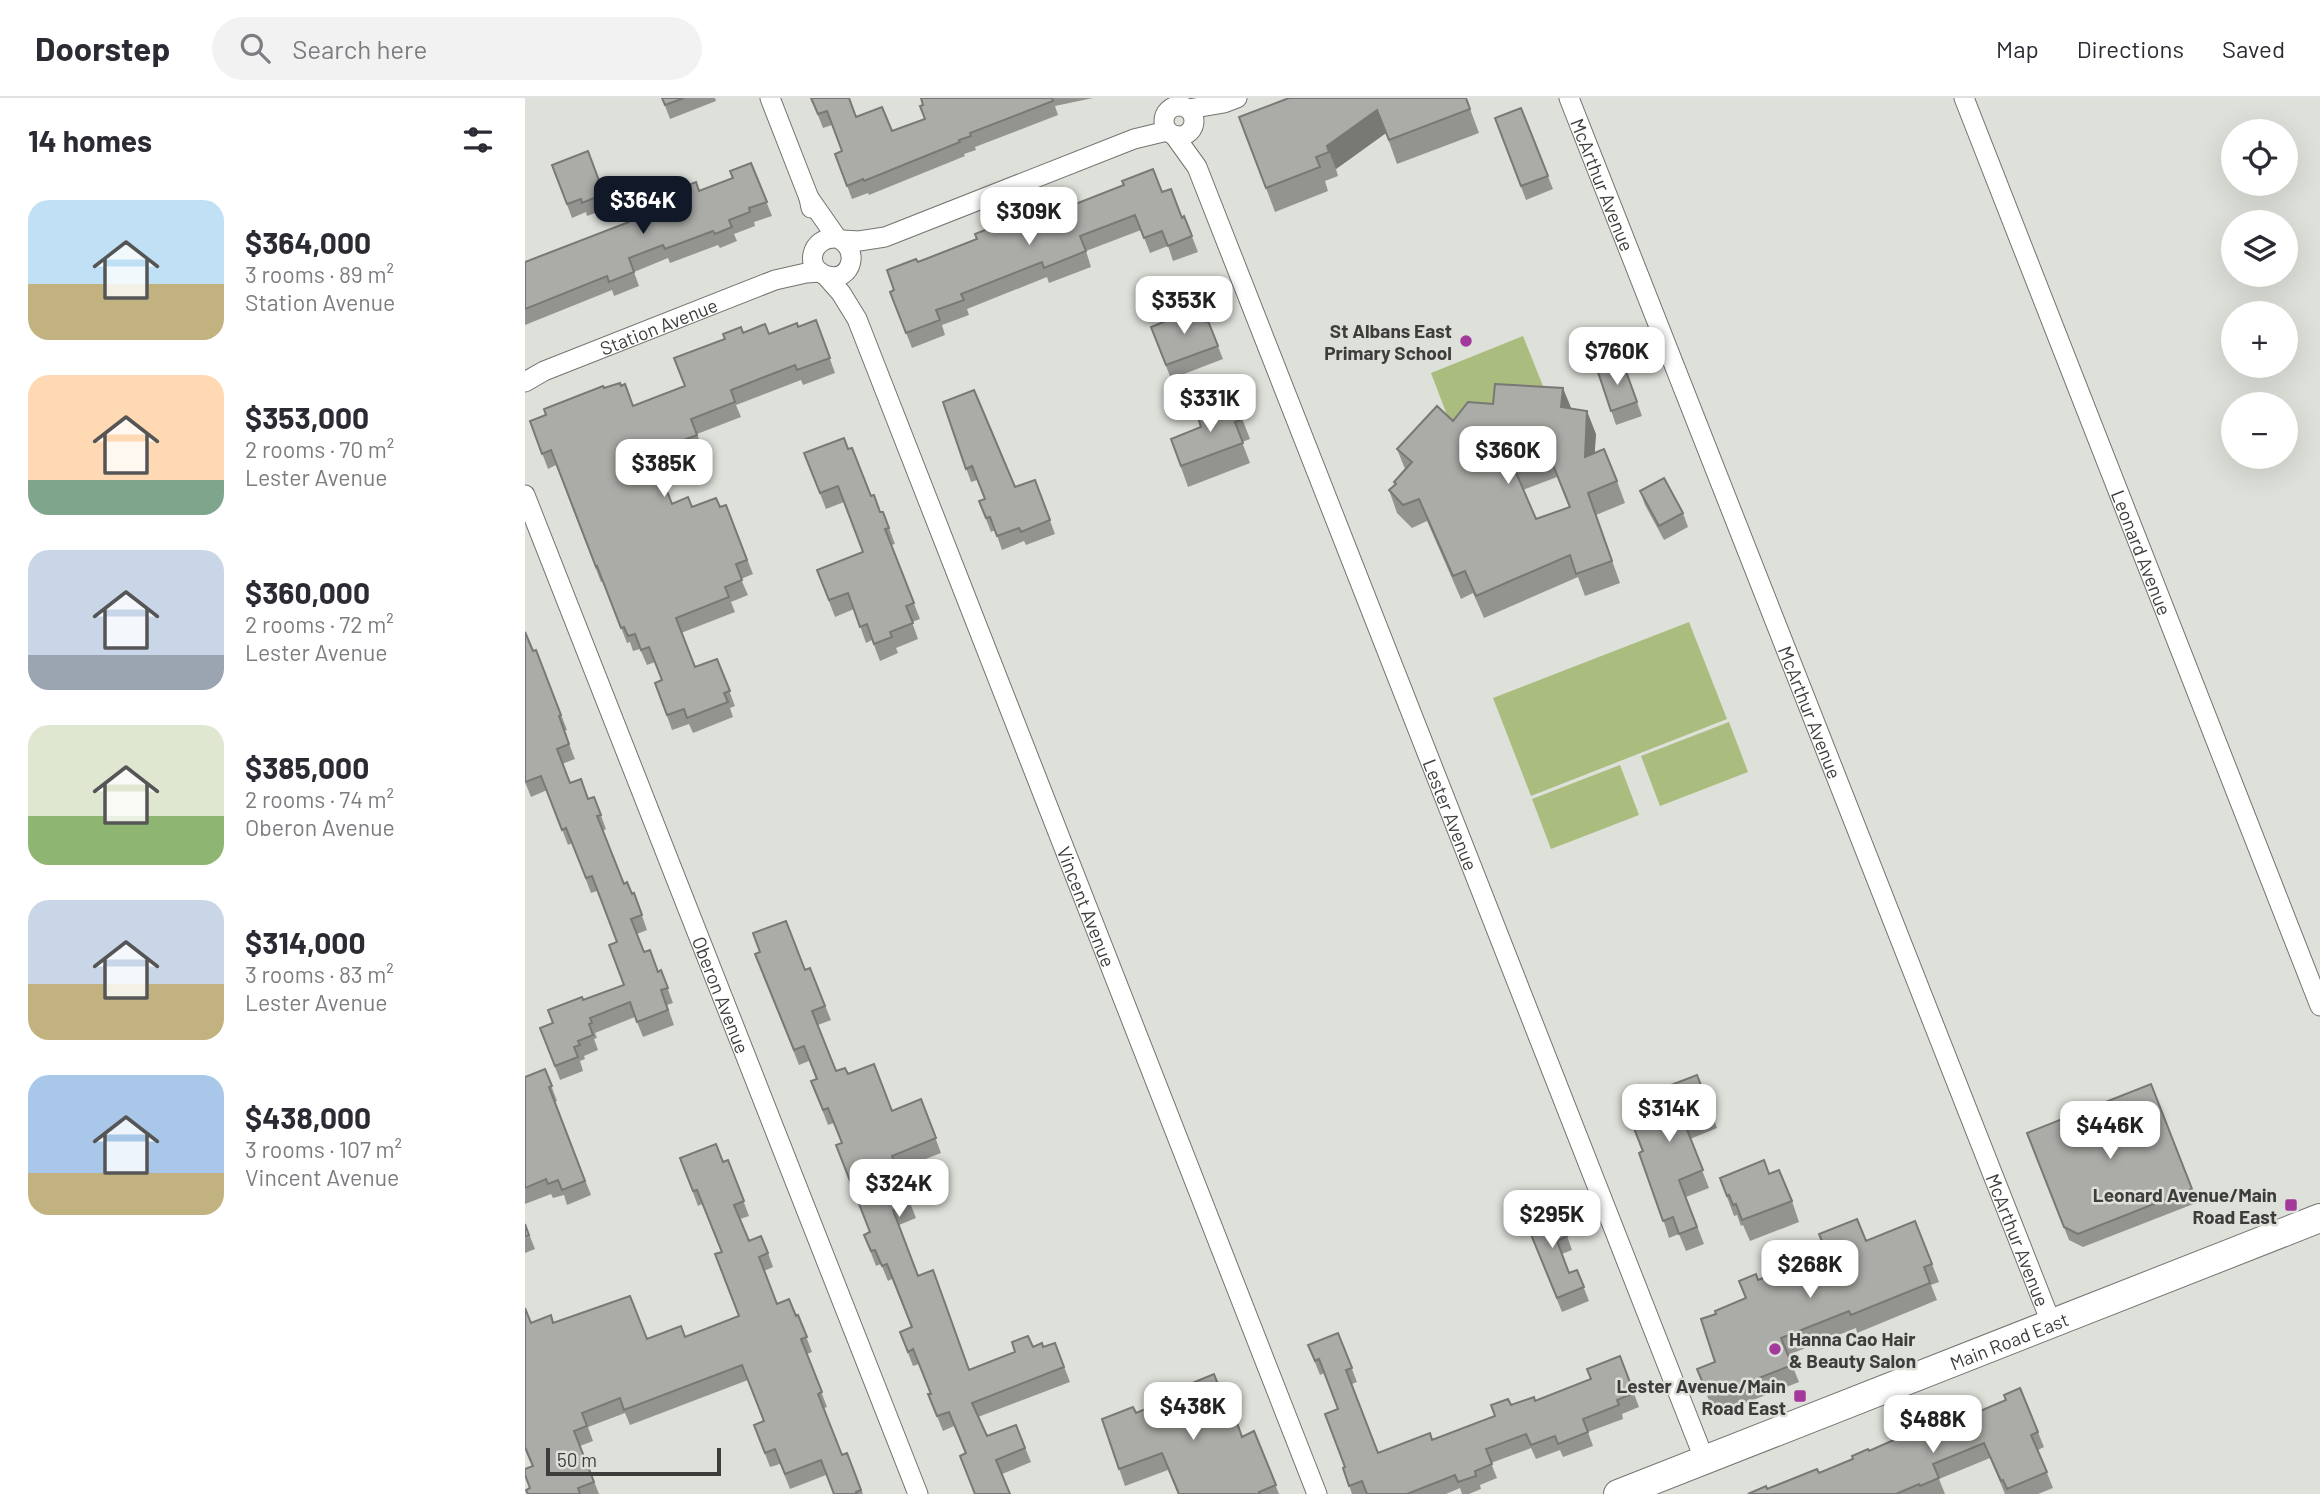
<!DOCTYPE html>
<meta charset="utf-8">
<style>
:root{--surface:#fff;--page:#f2f2f3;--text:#2b2b33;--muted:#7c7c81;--line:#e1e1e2;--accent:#111827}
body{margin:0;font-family:Barlow,sans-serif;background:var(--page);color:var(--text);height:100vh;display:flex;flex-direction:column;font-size:26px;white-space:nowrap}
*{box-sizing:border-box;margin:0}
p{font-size:23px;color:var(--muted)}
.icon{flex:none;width:38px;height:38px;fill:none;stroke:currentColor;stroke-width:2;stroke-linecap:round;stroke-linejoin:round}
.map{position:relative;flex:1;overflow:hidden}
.panel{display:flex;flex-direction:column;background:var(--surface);width:525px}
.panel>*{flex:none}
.tools{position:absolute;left:1696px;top:21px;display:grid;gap:14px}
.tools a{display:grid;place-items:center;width:77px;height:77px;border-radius:50%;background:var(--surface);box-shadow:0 7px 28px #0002;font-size:35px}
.scale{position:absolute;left:21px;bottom:18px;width:175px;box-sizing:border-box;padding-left:7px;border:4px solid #3d3d3b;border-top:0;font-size:19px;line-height:24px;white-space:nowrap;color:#3d3d3b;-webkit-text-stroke:5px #dee0da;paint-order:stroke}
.price{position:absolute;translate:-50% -60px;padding:0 16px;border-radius:14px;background:#fff;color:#222;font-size:23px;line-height:46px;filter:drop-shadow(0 2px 4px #0008)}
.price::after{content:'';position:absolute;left:50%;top:42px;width:21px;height:16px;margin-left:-10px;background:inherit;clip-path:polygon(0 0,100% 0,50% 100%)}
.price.current{background:var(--accent);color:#fff}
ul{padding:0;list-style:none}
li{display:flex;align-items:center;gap:21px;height:175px;padding:0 28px}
li span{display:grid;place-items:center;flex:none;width:196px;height:140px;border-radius:21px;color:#555}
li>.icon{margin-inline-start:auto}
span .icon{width:84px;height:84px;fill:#fffc;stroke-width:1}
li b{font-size:30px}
h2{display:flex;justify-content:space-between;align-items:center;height:84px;padding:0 28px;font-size:30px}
header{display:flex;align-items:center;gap:42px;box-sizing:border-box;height:98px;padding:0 35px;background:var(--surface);border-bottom:2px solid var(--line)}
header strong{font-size:33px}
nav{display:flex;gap:38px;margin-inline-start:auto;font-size:24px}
.search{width:490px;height:63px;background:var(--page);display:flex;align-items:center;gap:18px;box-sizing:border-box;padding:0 24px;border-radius:38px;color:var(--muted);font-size:26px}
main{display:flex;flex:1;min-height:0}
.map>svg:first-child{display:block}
</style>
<header>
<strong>Doorstep</strong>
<div class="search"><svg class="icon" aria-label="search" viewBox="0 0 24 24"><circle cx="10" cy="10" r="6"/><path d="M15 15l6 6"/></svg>Search here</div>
<nav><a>Map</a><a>Directions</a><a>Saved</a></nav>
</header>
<main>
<section class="panel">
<h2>14 homes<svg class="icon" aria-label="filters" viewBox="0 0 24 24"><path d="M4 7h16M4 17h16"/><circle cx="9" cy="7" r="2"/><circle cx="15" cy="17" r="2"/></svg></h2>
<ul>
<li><span style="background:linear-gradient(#bfe0f5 60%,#c2b280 0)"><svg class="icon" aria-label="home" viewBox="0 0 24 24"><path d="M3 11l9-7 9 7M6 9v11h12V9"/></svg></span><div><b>$364,000</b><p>3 rooms · 89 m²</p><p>Station Avenue</p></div></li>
<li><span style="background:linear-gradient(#ffd9b3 75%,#7fa58c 0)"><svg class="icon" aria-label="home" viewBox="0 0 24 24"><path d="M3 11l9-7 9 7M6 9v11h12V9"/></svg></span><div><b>$353,000</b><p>2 rooms · 70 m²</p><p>Lester Avenue</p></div></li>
<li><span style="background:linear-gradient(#c9d6e8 75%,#9aa5b1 0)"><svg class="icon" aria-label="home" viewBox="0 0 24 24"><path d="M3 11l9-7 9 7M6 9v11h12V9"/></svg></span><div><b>$360,000</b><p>2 rooms · 72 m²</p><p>Lester Avenue</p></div></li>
<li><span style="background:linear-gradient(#dfe7d0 65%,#8fb573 0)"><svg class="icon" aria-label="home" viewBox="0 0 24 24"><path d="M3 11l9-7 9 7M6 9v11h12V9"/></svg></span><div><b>$385,000</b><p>2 rooms · 74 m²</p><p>Oberon Avenue</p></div></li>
<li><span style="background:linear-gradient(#c9d6e8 60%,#c2b280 0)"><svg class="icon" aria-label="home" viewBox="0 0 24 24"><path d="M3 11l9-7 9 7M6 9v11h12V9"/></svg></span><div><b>$314,000</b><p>3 rooms · 83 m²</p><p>Lester Avenue</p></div></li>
<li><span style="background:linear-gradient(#a9c7e8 70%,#c2b280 0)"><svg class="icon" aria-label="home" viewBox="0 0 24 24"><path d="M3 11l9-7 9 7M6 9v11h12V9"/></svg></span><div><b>$438,000</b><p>3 rooms · 107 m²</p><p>Vincent Avenue</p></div></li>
</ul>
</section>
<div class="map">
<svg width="1795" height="1396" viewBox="0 0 1795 1396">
<rect width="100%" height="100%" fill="#dee0da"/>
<path fill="#aabc7e" d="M998 238 1018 288 925 325 906 275Z
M1164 524 1202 621 1006 698 968 600Z
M1204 624 1223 674 1135 708 1116 658Z
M1095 667 1114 717 1026 751 1007 701Z"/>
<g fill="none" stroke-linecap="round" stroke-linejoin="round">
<g stroke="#737470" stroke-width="21">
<g id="street">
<path d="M245 0 284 100 286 110"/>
<path id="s1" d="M1044 0 1527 1227"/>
<path id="s2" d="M1439 0 1795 908"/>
<circle cx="654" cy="23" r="15"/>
<path d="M664 11 699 5 712 0"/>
<path id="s3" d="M649 37 672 69 1180 1363"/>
<path d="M284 100 312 140C336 150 327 184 303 178 278 172 285 138 312 140"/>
<path d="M318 142 334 143 360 139 609 41 642 33"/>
<path id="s4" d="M301 178 316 195 332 221 792 1396"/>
<path id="s5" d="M0 284 19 273 250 182 281 175 295 174"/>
<path id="s6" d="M0 397 393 1396"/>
</g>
</g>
<g stroke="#737470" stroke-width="30">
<g id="secondary">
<path id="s7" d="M1093 1396 1795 1120"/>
</g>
</g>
<use href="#street" stroke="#fff" stroke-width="19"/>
<use href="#secondary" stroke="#fff" stroke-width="28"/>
</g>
<path fill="#939490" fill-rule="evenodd" d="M137 0H190L191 3 145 21Z
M286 0 367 33 399 21 398 7 396 0H568L530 8 533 17 450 49 451 52 439 56 440 58 344 97 343 95 327 101 310 56 317 53 307 27 298 30Z
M941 0 954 35 872 66 861 35 811 71 813 78 800 83 803 93 750 114 723 43Z
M996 10 1028 91 1001 102 970 20Z
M63 53 84 110 62 118 61 114 47 120 27 67Z
M226 65 247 118 229 124 230 128 209 136 212 143 195 150 193 147 145 165 143 160 109 174 114 188 89 198 87 192 0 227V164L104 124 174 93 208 80Z
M637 94 657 120 659 118 673 154 648 163 643 148 625 155 616 132 561 153 566 169 524 185 522 179 442 211 444 217 417 227 420 237 387 250 365 194 369 192 393 164 492 124 543 109Z
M291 222 310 275 278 287 276 282 211 307 216 319 172 336 178 352 133 369 147 406 167 409H195L201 407 228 476 216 481 223 497 206 504 210 514 156 535 170 569 192 561 210 608 205 610 208 619 168 635 164 626 147 632 130 585 137 582 130 564 122 567 115 551 108 553 105 544 102 545 78 483 76 484 31 367 23 371 5 323 79 290 108 308 160 288 218 235 244 236 273 229Z
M683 223 698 261 646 281 626 229 681 224Z
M1098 265 1117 318 1091 327 1073 274Z
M710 302 725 341 717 344 725 365 663 389 646 341 676 329Z
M418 304 490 389 510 382 530 436 501 447 499 443 477 452 470 432 466 434 454 403 460 401 452 382 446 384Z
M968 306 1046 311 1071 336 1069 355 1092 383 1100 405 1071 417 1095 485 1060 498 1053 479 959 520 948 495 936 501 902 423 887 430 872 415 864 392 870 387 869 384 880 371 872 351 928 323ZM1032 379 1044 409 1011 421 998 392Z
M323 351 346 398 355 414H358L370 446 366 447 395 521 387 524 393 541 371 550 373 555 355 563 347 542 341 545 329 511 310 519 292 472 338 454 319 404 301 411 279 355Z
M1115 393 1158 415 1163 429 1139 442 1120 407Z
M11 552 42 632 39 633 50 661 37 666 45 685 63 701 69 699 81 731 78 733 99 786 107 796 109 795 122 832 112 836 119 854 133 874 136 872 148 905 142 907 149 927 118 939 110 919 70 935 72 940 69 941 73 952 59 958 60 961 55 963 58 973 35 982 15 930 28 925 58 902 99 887 92 844 72 793 66 795 47 745 43 747 22 692 6 699 0 684 8 553Z
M228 835 280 872 285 870 306 922 293 927 311 973 323 976 367 1013 396 1001 416 1055 372 1072 391 1120 374 1127 393 1178 444 1272 508 1249H518L530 1245 545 1284 453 1319 462 1338 491 1327 506 1364 477 1376 440 1355 429 1328 418 1333 403 1296H405L394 1266 388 1268 375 1234 386 1229 367 1181 363 1183 356 1166 351 1168 339 1137 344 1134 317 1045 309 1025 303 1027 286 983 291 981 284 963 274 967 236 871 235 854Z
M20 971 32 1003 30 1004 66 1097 42 1107 39 1097 28 1100 26 1096 0 1106V979Z
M1626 986 1671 1105 1558 1149 1544 1142 1502 1035Z
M1099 1005 1186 1013 1192 1030 1165 1041 1184 1090 1161 1099 1179 1146 1161 1153 1154 1136 1144 1140 1117 1054Z
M155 1060 198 1064 203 1062 224 1118 215 1121 224 1143 243 1155 248 1169 239 1173 252 1206 271 1218 273 1217 287 1254 282 1256 302 1309 299 1310 317 1357 322 1355 338 1396H309L301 1377 265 1391 255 1366 245 1369 229 1327 238 1323 223 1282 105 1327 100 1315 63 1329 68 1343 55 1348 74 1396H3L5 1391 7 1368 0 1352V1210L6 1225H28L122 1241 160 1239 214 1218 196 1154 177 1106 173 1108Z
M1244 1076 1267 1103 1274 1124 1225 1143 1218 1127 1216 1128 1212 1117 1209 1118 1195 1080Z
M998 1117 1042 1138 1047 1152 1037 1156 1044 1175 1052 1172 1064 1203 1037 1214Z
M0 1126 10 1151 0 1155Z
M1341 1143 1407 1166 1414 1184 1406 1187 1412 1202 1332 1235 1331 1230 1263 1257 1274 1284 1200 1313 1186 1308 1172 1271 1190 1264 1221 1200 1233 1182Z
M813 1235 832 1284 827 1286 853 1355 907 1342 970 1318 986 1307 1010 1303 1066 1281 1095 1258 1114 1309 1097 1316 1098 1321 1063 1334 1068 1348 1038 1359 1035 1352 1011 1361 1006 1350 966 1365 972 1380 955 1387 956 1391 944 1396H937L935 1390 921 1396H827L818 1370 820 1369 813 1311 799 1275 795 1277 783 1247Z
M667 1289 717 1339 729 1333 754 1396H653L643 1372 600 1388 577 1321 611 1315 648 1300Z
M1446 1317 1513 1334 1519 1349 1513 1352 1528 1390 1513 1396H1480L1465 1360 1414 1381 1420 1396H1223L1294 1375 1344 1353Z"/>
<path fill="#787875" d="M852 12 861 35 811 71 802 48Z
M1038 290 1047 312 1036 309Z
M1062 313 1071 336 1068 381 1060 359Z"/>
<path fill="#abaca7" stroke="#787875" stroke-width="2" fill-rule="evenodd" d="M137 0H159L140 7Z
M286 0H324L331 19 357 9 367 33 400 21 395 8 398 7 396 0H527L528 3 445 35 446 38 434 42 435 44 339 83 338 81 322 88 310 56 317 53 302 13 293 16Z
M764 0H941L945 11 864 42 852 12 802 48 804 54 791 59 795 69 741 90 714 19Z
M996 10 1023 78 996 88 970 20Z
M63 53 79 96 57 105 56 101 42 106 27 67Z
M226 65 242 104 224 110 225 114 204 122 207 129 190 136 188 133 140 151 138 147 104 160 109 174 84 184 82 178 0 211V164L104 124 102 118 150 100 148 93 171 84 174 93 208 80 205 73Z
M628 71 637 94 646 91 657 120 659 118 667 138 643 148 637 133 619 140 610 117 555 138 561 153 519 170 517 164 436 196 439 202 411 212 415 222 381 235 365 194 369 192 362 172 391 161 393 164 452 141 450 136 490 120 492 124 542 105 543 109 599 87 597 83Z
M675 209 681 224 683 223 693 248 641 267 626 229Z
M291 222 305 260 272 272 270 267 206 292 210 304 166 321 172 337 127 354 147 406 163 399 167 409 191 400 195 409 201 407 222 462 211 466 217 482 200 489 204 499 151 520 170 569 192 561 205 593 199 595 203 604 162 620 159 611 142 617 130 585 137 582 124 549 116 552 110 536 103 538 99 529 96 530 72 468 71 469 26 352 17 356 5 323 21 317 19 311 78 288 79 290 95 285 96 288 100 286 108 308 160 288 149 260 200 241 198 236 216 229 218 235 240 226 244 236 272 225 273 229Z
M1098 265 1112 304 1086 313 1073 274Z
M970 286 1038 290 1036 309 1062 313 1060 359 1079 351 1092 383 1063 395 1087 463 1051 476 1045 457 951 498 940 473 928 478 894 401 878 407 864 392 871 386 869 384 887 364 872 351 912 308 928 323 943 304 968 306ZM1024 357 1045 409 1011 421 989 370Z
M449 292 490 389 510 382 525 422 496 434 494 430 472 438 465 419 461 420 454 403 460 401 447 368 441 371 418 304Z
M710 302 718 321 710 324 718 345 656 368 646 341 676 329 672 316Z
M319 340 323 351 327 350 346 398 349 397 355 414H358L364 430 360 431 389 505 381 508 388 525 365 534 367 539 349 546 342 526 335 529 323 495 304 502 292 472 338 454 313 388 295 395 279 355Z
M1139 380 1158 415 1134 428 1115 393Z
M0 534 8 553 11 552 36 617 34 618 44 646 32 651 45 685 56 681 63 701 69 699 76 717 72 718 99 786 102 784 107 796 109 795 117 817 106 821 119 854 125 852 133 874 136 872 143 890 136 892 143 912 112 924 105 904 65 920 67 925 64 926 68 937 53 943 55 947 49 949 53 959 30 968 15 930 28 925 23 912 57 899 58 902 99 887 84 847 92 844 67 778 61 780 41 730 37 732 16 678 0 684Z
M261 823 280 872 285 870 300 908 287 913 311 973 320 970 323 976 349 966 367 1013 396 1001 411 1040 367 1058 385 1105 368 1112 393 1178 408 1172 444 1272 490 1254 487 1244 503 1238 508 1249 517 1245 518 1249 530 1245 539 1269 447 1305 462 1338 491 1327 500 1350 471 1362 485 1396H450L435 1358 441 1355 424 1314 412 1318 403 1296H406L388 1251 383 1254 375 1234 387 1229 362 1166 357 1168 350 1152 346 1153 339 1137 345 1134 311 1047 317 1045 303 1010 298 1012 286 983 292 981 279 948 269 952 230 856 235 854 228 835Z
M20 971 27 988 24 989 60 1083 37 1092 33 1082 23 1086 21 1081 0 1090V979Z
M1172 977 1186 1013 1159 1024 1178 1072 1154 1082 1172 1129 1154 1136 1148 1119 1138 1123 1114 1055 1118 1053 1099 1005Z
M1626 986 1667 1091 1553 1136 1539 1129 1502 1035Z
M191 1046 198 1064 203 1062 219 1103 209 1107 224 1143 236 1138 243 1155 234 1159 252 1206 264 1201 271 1218 273 1217 282 1239 276 1241 297 1294 293 1296 317 1357 322 1355 336 1392 331 1394 332 1396H309L296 1362 260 1376 250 1351 240 1355 229 1327 239 1323 217 1267 99 1312 95 1300 57 1315 62 1328 49 1333 69 1384 53 1390 55 1396H3L1 1392 5 1390 0 1377V1371L8 1368 0 1349V1210L6 1225 26 1217 28 1225 105 1198 122 1241 156 1228 160 1239 214 1218 190 1156 197 1154 172 1092 168 1093 155 1060Z
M1239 1062 1244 1076 1254 1072 1267 1103 1217 1122 1211 1106 1208 1107 1204 1097 1202 1098 1195 1080Z
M1026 1106 1042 1138 1032 1143 1044 1175 1052 1172 1059 1189 1032 1200 998 1117Z
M1332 1121 1341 1143 1390 1123 1407 1166 1399 1169 1405 1185 1326 1217 1324 1213 1256 1240 1267 1267 1193 1296 1180 1290 1172 1271 1190 1264 1176 1221 1191 1216 1190 1213 1221 1200 1214 1183 1231 1176 1233 1182 1302 1155 1294 1136Z
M0 1126 4 1137 0 1138Z
M813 1235 827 1270 821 1272 853 1355 905 1335 907 1342 970 1318 966 1307 983 1301 986 1307 1009 1299 1010 1303 1066 1281 1062 1271 1095 1258 1109 1295 1092 1302 1094 1307 1058 1321 1063 1334 1033 1346 1030 1338 1006 1347 1001 1336 961 1351 967 1366 950 1373 951 1378 933 1384 930 1377 882 1396H842L837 1383 824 1388 818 1370 820 1369 800 1316 813 1311 794 1261 790 1263 783 1247Z
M689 1276 694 1289 699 1287 717 1339 729 1333 751 1387 734 1394 735 1396H654L637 1355 594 1371 577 1321 608 1309 611 1315 648 1300 647 1298 667 1289 665 1286Z
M1495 1290 1513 1334 1506 1337 1522 1374 1482 1391 1478 1382 1476 1383 1459 1345 1408 1366 1414 1380 1395 1388 1394 1386 1371 1396H1223L1241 1388 1242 1391 1292 1371 1294 1375 1328 1361 1327 1358 1343 1351 1344 1353 1394 1331 1395 1335 1445 1314 1446 1317 1481 1302 1479 1297Z"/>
<g fill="#a3399a" stroke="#dee0da" stroke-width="2.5">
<circle cx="941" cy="243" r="7"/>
<rect x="1759" y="1100" width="14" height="14" rx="3.5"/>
<circle cx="1250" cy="1251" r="7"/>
<rect x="1268" y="1291" width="14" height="14" rx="3.5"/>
</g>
<g text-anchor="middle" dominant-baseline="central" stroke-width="5" stroke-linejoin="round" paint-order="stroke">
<g font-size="19" fill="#3d3d3b" stroke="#dee0da">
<text stroke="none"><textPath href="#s1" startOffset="93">McArthur Avenue</textPath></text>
<text stroke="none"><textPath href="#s5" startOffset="145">Station Avenue</textPath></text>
<text stroke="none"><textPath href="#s2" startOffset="488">Leonard Avenue</textPath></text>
<text stroke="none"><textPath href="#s1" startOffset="660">McArthur Avenue</textPath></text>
<text stroke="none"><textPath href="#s3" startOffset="735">Lester Avenue</textPath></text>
<text stroke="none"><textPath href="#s4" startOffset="684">Vincent Avenue</textPath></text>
<text stroke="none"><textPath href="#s6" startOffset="537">Oberon Avenue</textPath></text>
<text stroke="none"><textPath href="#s1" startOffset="1227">McArthur Avenue</textPath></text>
<text stroke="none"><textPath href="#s7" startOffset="420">Main Road East</textPath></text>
</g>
<g font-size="19" font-weight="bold" fill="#3d3d3b" stroke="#dee0da" text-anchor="end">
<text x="927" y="232">St Albans East<tspan x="927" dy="22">Primary School</tspan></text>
<text x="1752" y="1096">Leonard Avenue/Main<tspan x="1752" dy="22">Road East</tspan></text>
<text x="1264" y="1240" text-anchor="start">Hanna Cao Hair<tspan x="1264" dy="22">&amp; Beauty Salon</tspan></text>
<text x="1261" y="1287">Lester Avenue/Main<tspan x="1261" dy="22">Road East</tspan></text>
</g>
</g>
</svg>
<div class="tools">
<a><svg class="icon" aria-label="locate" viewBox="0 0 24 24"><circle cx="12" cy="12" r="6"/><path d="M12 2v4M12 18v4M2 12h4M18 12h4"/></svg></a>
<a><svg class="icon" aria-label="layers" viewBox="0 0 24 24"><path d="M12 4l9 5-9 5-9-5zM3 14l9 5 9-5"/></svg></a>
<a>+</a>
<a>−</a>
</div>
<div class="scale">50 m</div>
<b class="price current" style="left:118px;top:138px">$364K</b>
<b class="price" style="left:504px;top:149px">$309K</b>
<b class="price" style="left:659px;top:238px">$353K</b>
<b class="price" style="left:1092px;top:289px">$760K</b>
<b class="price" style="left:685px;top:336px">$331K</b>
<b class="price" style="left:983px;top:388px">$360K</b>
<b class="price" style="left:139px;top:401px">$385K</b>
<b class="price" style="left:1144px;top:1046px">$314K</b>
<b class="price" style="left:1585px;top:1063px">$446K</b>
<b class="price" style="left:374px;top:1121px">$324K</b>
<b class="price" style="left:1027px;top:1152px">$295K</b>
<b class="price" style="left:1285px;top:1202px">$268K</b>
<b class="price" style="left:668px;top:1344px">$438K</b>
<b class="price" style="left:1408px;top:1357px">$488K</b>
</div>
</main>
